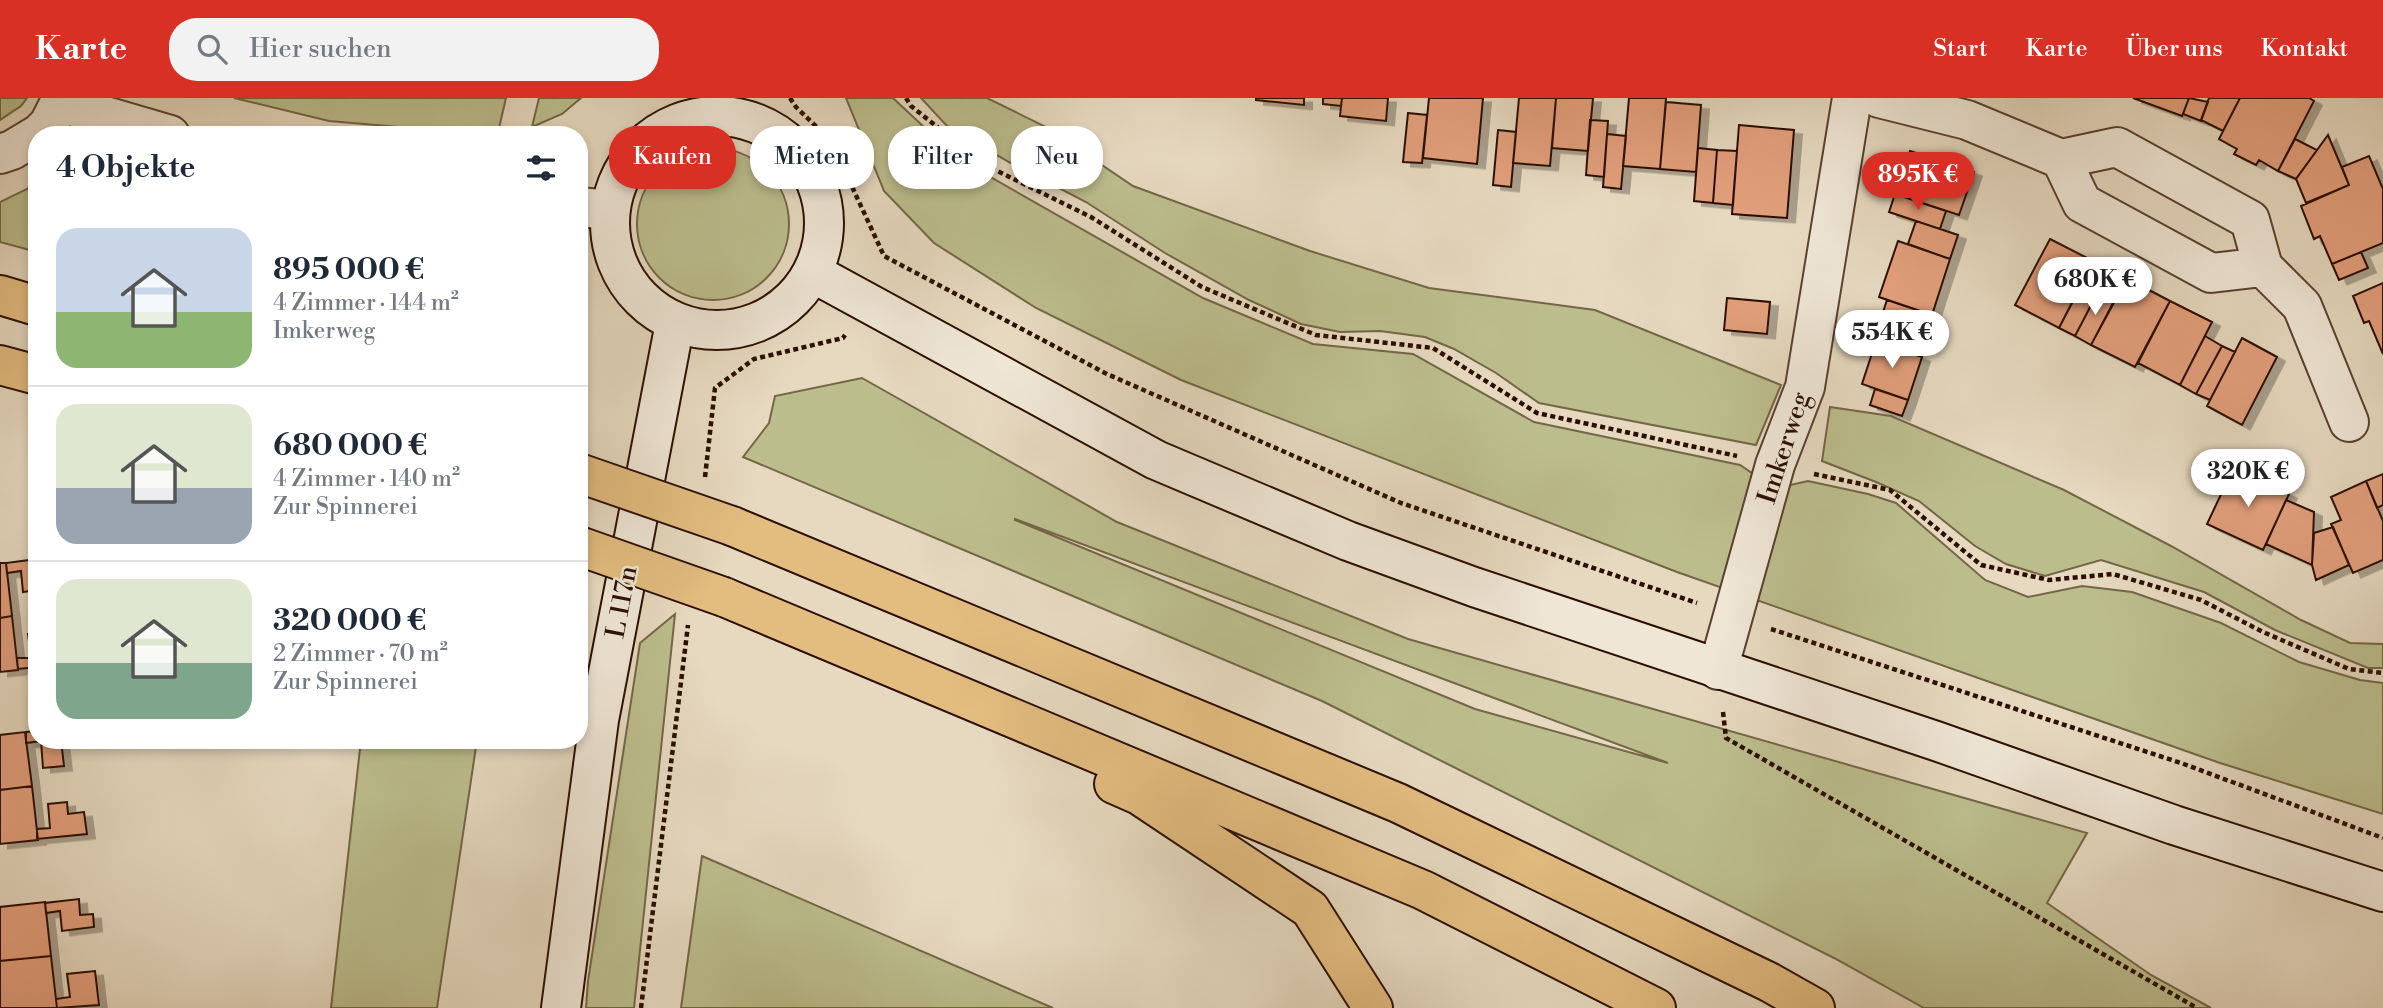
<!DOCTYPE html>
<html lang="de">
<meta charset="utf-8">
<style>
:root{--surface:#fff;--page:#f2f2f3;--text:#1f2937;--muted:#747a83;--line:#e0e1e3;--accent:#d93025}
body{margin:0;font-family:"Libre Bodoni",serif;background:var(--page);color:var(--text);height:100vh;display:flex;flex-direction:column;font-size:26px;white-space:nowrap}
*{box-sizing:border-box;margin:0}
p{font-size:23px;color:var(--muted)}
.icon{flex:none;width:38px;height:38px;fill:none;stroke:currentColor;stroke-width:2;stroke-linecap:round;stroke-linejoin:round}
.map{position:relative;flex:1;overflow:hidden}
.drawer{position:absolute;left:28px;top:28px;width:560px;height:623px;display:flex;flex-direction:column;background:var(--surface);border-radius:28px;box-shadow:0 4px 10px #0003}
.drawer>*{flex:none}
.banner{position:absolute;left:609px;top:28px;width:665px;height:63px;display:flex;gap:14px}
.price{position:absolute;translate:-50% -60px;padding:0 16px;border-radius:24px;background:#fff;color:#222;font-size:23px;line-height:46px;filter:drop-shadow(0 2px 4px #0008)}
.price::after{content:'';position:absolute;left:50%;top:42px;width:21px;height:16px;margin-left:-10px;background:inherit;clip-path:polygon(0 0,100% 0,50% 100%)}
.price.current{background:var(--accent);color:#fff}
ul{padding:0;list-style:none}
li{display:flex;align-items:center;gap:21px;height:175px;padding:0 28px}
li+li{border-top:2px solid var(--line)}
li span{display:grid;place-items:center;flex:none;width:196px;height:140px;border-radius:21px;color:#555}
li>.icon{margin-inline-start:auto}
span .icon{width:84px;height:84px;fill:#fffc;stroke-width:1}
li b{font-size:30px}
h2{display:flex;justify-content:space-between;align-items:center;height:84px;padding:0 28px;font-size:30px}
.chip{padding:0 24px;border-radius:28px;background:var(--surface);box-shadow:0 4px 10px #0003;font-size:24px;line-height:63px}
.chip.current{background:var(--accent);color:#fff}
header{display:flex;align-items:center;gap:42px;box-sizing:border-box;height:98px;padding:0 35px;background:var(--accent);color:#fff}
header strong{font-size:33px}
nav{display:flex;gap:38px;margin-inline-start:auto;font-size:24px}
.search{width:490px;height:63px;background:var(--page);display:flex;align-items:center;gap:18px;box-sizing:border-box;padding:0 24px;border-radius:28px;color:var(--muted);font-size:26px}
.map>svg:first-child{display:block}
</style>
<header>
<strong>Karte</strong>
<div class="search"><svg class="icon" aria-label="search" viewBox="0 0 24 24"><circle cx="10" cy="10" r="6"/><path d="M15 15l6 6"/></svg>Hier suchen</div>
<nav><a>Start</a><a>Karte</a><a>Über uns</a><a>Kontakt</a></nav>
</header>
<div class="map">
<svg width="2383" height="910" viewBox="0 0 2383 910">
<defs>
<filter id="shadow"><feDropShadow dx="8" dy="4.5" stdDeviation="0" flood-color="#0004"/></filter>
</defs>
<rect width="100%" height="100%" fill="#e6d9c0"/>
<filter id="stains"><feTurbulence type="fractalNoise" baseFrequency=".00286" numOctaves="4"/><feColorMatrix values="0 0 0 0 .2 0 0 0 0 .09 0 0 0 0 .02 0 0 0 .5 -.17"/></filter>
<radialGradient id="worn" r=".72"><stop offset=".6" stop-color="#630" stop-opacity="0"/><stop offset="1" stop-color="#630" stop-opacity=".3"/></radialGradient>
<path fill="#bcbd8d" stroke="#746646" stroke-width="2" fill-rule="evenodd" d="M0 0H27L21 8 0 22Z
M234 0H506L499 30 480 36 329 23Z
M539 0H581L562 16 532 29Z
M846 0H893L957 60 1203 200 1313 246 1413 256 1534 324 1740 367 1752 375 1786 388 1808 383 1868 396 1896 405 1985 482 2028 499 2082 488 2132 494 2221 525 2299 564 2360 582 2383 585V716L2220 665 1677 474 1181 282 1036 210 934 145 884 93Z
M921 0H987L1046 29 1133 88 1310 153 1429 190 1595 212 1781 287 1756 347 1539 305 1496 275 1454 251 1425 239 1380 233 1340 234 1301 226 1249 202 1165 155 1086 104 1009 64 947 28Z
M637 126a76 76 0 1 1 152 0a76 76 0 1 1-152 0Z
M37 86V154L0 144V104Z
M862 280 1117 424 1408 541 2087 735 2047 805 2151 877 2211 910H1924L1834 860 1322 603 743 359 769 325 775 298ZM1015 422V421L1668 665 1475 611Z
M1830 309 1891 318 2064 392 2171 448 2301 522 2350 545 2383 546V570H2368L2275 532 2204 494 2101 462 2045 478 2006 466 1975 448 1919 403 1876 384 1822 363Z
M675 516 634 910H586L588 883 640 545Z
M361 642H477L437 910H331Z
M702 758 1053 910H681Z"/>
<path fill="#e29f7b" stroke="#2b0e00" stroke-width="2" filter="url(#shadow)" d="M1256 0H1304V7L1256 2Z
M1323 0H1342L1341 8 1323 6Z
M1342 0H1388L1386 23 1340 18Z
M1429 0H1483L1477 66 1423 60Z
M1519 0H1556L1550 68 1513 65Z
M1556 0H1593L1588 53 1552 50Z
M1629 0H1666L1660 71 1623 68Z
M2133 0H2189L2182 18Z
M2189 0 2208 4 2201 23 2183 16Z
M2209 0H2240L2223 33 2201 22Z
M2240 0H2309L2314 3 2278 73 2259 62 2256 67 2234 56 2237 51 2219 41Z
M1666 4 1701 7 1696 74 1660 71Z
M1408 15 1427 17 1422 65 1403 64Z
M1590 22 1608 23 1604 79 1586 77Z
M1739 27 1794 32 1787 120 1732 116Z
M1498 32 1516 34 1511 89 1493 87Z
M1607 36 1626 38 1621 91 1603 89Z
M2328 37 2349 87 2306 105 2296 81Z
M2295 41 2317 52 2296 81 2278 73Z
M1698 50 1717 52 1713 105 1694 103Z
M1717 52 1737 53 1733 107 1713 105Z
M1910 53 1974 74 1959 117 1895 96Z
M2369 58 2383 91V145L2332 166 2320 138 2314 141 2301 108 2349 87 2342 69Z
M1895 96 1946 113 1940 131 1889 114Z
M1916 123 1958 137 1950 161 1908 146Z
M2050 141 2093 163 2059 230 2015 207Z
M1898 143 1950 161 1932 217 1879 199Z
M2361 154 2368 170 2339 182 2332 166Z
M2126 180 2170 203 2135 269 2091 247Z
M2083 184 2099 192 2075 238 2059 230Z
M2383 185V256L2369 223 2364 225 2353 198Z
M2099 192 2116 201 2091 247 2075 238Z
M1727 200 1770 204 1767 236 1724 232Z
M1887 202 1932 217 1924 238 1880 223Z
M2170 203 2212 224 2180 287 2138 265Z
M2205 238 2222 248 2196 296 2180 287Z
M2242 240 2277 259 2242 327 2207 308Z
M1876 243 1922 259 1908 302 1862 286Z
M2222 248 2235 254 2210 302 2196 296Z
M1875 291 1908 302 1902 318 1870 307Z
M2233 371 2289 396 2263 452 2207 426Z
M2383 376V407L2377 410 2366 383Z
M2366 383 2383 423V462L2353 475 2331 426 2341 422 2331 399Z
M2286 402 2314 414 2312 467 2266 446Z
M2333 429 2349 467 2316 482 2312 467 2314 435Z
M37 461V492L23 494 21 473 7 475 6 465Z
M0 465H6L12 518 0 520Z
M12 518 18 572 0 574V520Z
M37 535V569L18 571 17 560H31L28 536Z
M37 633V642H61L64 668 43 670 41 643 26 645V634Z
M25 634 32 688 0 692V637Z
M32 688 38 742 0 746V692Z
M67 704 68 716 84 714 87 736 37 741V731L50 730 48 706Z
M79 801 80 817 93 816 94 829 62 833 60 813 46 815 45 805Z
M45 804 51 858 0 863V809Z
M51 858 57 910H0V863Z
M95 873 99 907 57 910 56 901 70 899 67 876Z"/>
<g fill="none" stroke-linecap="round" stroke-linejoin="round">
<g stroke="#5a4130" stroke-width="42">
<path id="minor" d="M1879 0 1967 22 2061 61 2117 49 2250 122 2263 169 2302 208 2349 324
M61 5 170 37
M2061 61 2082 105 2211 175 2263 169
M579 109 610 112
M1718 572 1775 367 1805 289 1852 0"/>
</g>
<g stroke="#5a4130" stroke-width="42">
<path id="tertiary" d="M38 37 49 26 62 0
M0 56 12 52 37 37"/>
</g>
<g stroke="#2b0e00" stroke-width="42">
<path id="secondary" d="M610 125a107 107 0 1 1 214 0a107 107 0 1 1-214 0Z
M813 175 1156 362 1348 443 1474 489 1936 643 2174 727 2383 794
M561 910 599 622 675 225"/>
</g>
<g stroke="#2b0e00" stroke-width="42">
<path id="motorway" d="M0 197 37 208
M0 267 37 277
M732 428 1398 705 1769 884 1815 910
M724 499 1423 792 1656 910
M1114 686 1139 697 1310 811 1373 910"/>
</g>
<path stroke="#2b0e00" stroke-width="4.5" stroke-dasharray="5 3.5" stroke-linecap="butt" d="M790 0 796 9 831 43 884 158 1107 276 1401 405 1697 505
M906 0 911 8 985 67 1091 119 1202 189 1316 237 1433 250 1537 315 1737 358
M1814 376 1890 392 1981 467 2049 482 2113 476 2201 502 2263 534 2349 571 2383 575
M705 379 715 290 754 261 843 240 845 237
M1771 531 2181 665 2383 740
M1723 614 1726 640 2197 910
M641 910 688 527"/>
<use href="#minor" stroke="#efe6d6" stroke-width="38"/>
<use href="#tertiary" stroke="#efe6d6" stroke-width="38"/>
<use href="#secondary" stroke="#efe6d6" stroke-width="38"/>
<use href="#motorway" stroke="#e3bc80" stroke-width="38"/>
<g stroke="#2b0e00" stroke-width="42" stroke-linecap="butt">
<path id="motorway-bridge" d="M579 375 732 428
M579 448 724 499"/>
</g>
<use href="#motorway-bridge" stroke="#e3bc80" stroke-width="38"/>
</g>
<g text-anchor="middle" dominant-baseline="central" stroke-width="5" stroke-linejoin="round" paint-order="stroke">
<g font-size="26" fill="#2b0e00" stroke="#efe6d6">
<text transform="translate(1784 350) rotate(-72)">Imkerweg</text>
<text transform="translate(622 504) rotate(-79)">L 117n</text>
</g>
</g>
<rect width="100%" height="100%" filter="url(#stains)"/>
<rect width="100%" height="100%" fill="url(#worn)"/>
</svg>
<b class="price current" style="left:1918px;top:114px">895K €</b>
<b class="price" style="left:2095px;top:219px">680K €</b>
<b class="price" style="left:1892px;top:272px">554K €</b>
<b class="price" style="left:2248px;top:411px">320K €</b>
<div class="banner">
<a class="chip current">Kaufen</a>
<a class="chip">Mieten</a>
<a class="chip">Filter</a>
<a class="chip">Neu</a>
</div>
<section class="drawer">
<h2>4 Objekte<svg class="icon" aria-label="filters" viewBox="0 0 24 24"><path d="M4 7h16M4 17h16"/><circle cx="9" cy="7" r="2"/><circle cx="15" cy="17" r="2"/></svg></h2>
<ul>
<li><span style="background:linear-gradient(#c9d6e8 60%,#8fb573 0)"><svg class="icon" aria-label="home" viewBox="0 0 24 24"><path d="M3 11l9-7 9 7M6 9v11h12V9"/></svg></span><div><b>895 000 €</b><p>4 Zimmer · 144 m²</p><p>Imkerweg</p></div></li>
<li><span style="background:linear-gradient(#dfe7d0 60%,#9aa5b1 0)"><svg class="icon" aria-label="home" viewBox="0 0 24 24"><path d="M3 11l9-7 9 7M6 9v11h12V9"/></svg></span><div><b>680 000 €</b><p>4 Zimmer · 140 m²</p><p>Zur Spinnerei</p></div></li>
<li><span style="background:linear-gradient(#dfe7d0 60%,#7fa58c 0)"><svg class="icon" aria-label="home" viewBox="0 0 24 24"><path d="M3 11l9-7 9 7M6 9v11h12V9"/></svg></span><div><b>320 000 €</b><p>2 Zimmer · 70 m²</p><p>Zur Spinnerei</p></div></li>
</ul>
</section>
</div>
